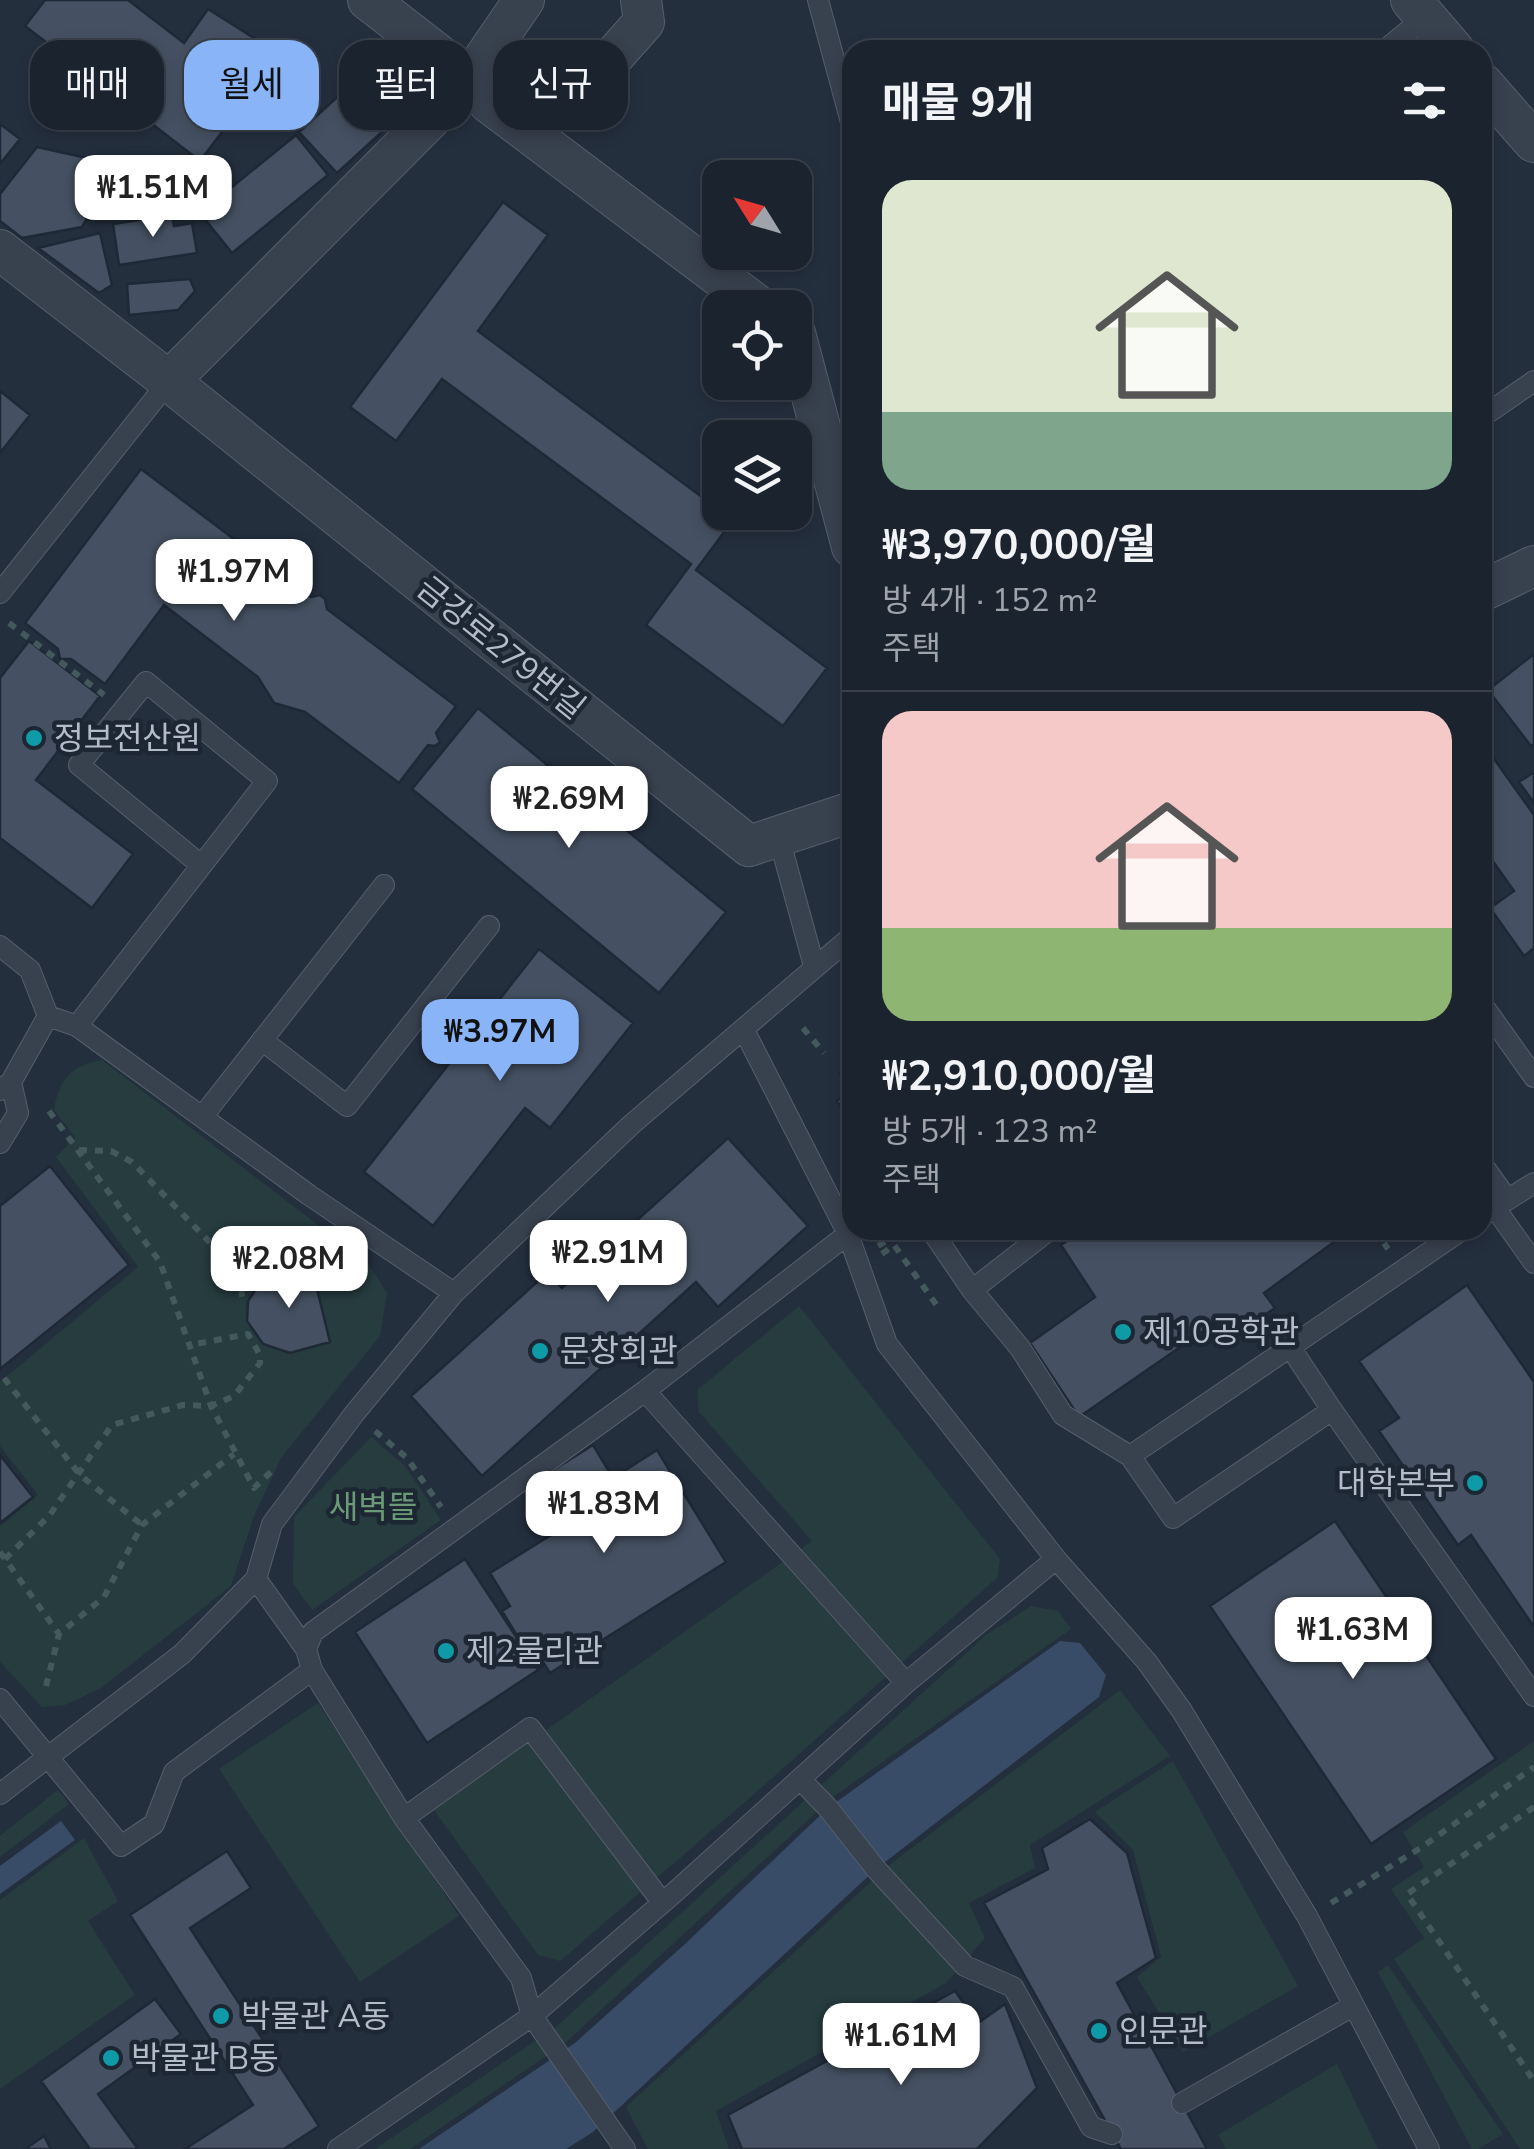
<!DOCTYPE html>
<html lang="ko">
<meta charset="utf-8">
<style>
:root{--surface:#1b232e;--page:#242b36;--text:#f1f3f6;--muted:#a0a4aa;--line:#39404a;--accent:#8ab4f8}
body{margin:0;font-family:"Nunito Sans","Noto Sans KR",sans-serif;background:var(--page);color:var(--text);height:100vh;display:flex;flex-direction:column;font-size:38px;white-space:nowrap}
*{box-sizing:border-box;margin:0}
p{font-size:32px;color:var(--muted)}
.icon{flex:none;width:55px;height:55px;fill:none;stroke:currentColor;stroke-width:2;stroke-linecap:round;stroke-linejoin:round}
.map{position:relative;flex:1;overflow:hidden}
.drawer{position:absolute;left:842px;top:40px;width:650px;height:1200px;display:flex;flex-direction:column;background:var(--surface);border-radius:30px;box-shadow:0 5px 15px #0003,0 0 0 2px var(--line)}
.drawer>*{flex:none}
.guide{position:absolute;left:30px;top:40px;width:662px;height:90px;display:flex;gap:20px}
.needle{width:65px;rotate:307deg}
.controls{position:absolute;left:702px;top:160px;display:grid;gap:20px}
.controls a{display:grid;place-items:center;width:110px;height:110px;border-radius:20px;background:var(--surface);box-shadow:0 5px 15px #0003,0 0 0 2px var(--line);font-size:50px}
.price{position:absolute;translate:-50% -85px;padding:0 22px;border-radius:20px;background:#fff;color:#222;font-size:32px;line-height:65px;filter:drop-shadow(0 2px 5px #0008)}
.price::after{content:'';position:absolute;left:50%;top:60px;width:30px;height:22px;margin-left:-15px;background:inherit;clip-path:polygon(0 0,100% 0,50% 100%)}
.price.on{background:var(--accent);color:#111}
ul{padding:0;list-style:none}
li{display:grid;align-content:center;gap:20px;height:530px;padding:0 40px}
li+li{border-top:2px solid var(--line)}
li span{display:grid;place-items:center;height:310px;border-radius:30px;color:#555}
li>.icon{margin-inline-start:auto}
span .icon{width:180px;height:180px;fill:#fffc;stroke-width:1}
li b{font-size:42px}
h2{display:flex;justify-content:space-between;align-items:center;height:120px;padding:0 40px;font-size:42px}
.tag{padding:0 35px;border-radius:30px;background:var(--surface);box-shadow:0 5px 15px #0003,0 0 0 2px var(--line);font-size:35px;line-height:90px}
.tag.on{background:var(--accent);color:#111}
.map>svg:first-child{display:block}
</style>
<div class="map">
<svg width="1534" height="2149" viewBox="0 0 1534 2149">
<rect width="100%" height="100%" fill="#242f3e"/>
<path fill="#263c3f" d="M102 1060 368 1263 387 1293 380 1336 281 1458 254 1516 231 1586 101 1688 65 1705 42 1707 0 1662V1526L38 1495 0 1446V1382L138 1267 56 1157 75 1137 54 1110C59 1080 71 1065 102 1060Z
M799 1306 1000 1559 998 1577 752 1796 560 1961 538 1955 434 1810 812 1541 699 1412 697 1390Z
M371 1437 405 1466 441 1520 312 1610 293 1583 294 1517Z
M1031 1606 1058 1611 1071 1629 833 1797 565 2043 410 2149H375L556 2027 986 1635Z
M1120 1690 1170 1756 1030 1845 1035 1868 969 1903 985 1938 946 1983 716 2111 729 2149H648L626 2107 888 1866Z
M318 1703 459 1916 360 1982 219 1769Z
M1534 1741V2149H1520L1394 1959 1424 1938 1391 1889 1424 1867 1403 1832Z
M1173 1761 1298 1986 1183 2052 1137 1977 1161 1957 1133 1850 1095 1812Z
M58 1790 69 1804 0 1857V1836Z
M84 1838 118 1901 88 1921 135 1995 0 2089V1900Z
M1388 1965 1503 2134 1478 2149H1472L1378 1972Z
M1337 2064 1378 2149H1226L1218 2135Z"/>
<path fill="#394c67" d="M1060 1641 1080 1643 1106 1675 1099 1697 876 1869 593 2132 566 2149H419L575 2043 685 1944 828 1808Z
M61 1821 75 1840 0 1894V1866Z"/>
<path fill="#455162" stroke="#1f2835" stroke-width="2.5" d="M45 0H128L184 43 208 9 265 45 233 77 247 99 200 161 25 26Z
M395 44 406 56 405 111 337 173 299 132Z
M0 124 20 139 0 164Z
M296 135 328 175 232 253 200 213Z
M37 147 182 179 174 214 126 204 123 219 91 212 82 227 22 238 0 221V194Z
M503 202 548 235 478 331 733 520 696 570 827 668 783 726 646 625 691 564 442 379 396 441 350 407Z
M172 215 174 226 192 223 197 253 119 265 113 224Z
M100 233 112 285 99 293 38 248Z
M190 279 195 291 178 310 129 315 127 284Z
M0 391 30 415 0 453Z
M141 469 311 597 320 595 325 599 327 609 456 706 436 733 440 742 435 746 428 745 399 783 305 712 274 703 258 677 164 605 105 684 71 659H60L58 649 25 623Z
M29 641 100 696 36 780 133 854 92 908 0 838V678Z
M1534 654V744L1531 746 1488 690Z
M478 708 726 912 659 993 412 789Z
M1482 742 1534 815V948L1524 956 1490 908 1514 891 1482 846Z
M1534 772V803L1519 782Z
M539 949 633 1023 550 1128 525 1108 433 1226 364 1172Z
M852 1064V1122L837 1101 852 1089 840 1073Z
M728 1138 808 1226 718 1307 696 1282 482 1476 411 1396 548 1272 562 1288Z
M50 1166 129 1265 0 1369V1206Z
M1083 1230H1342L1345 1234 1264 1293 1275 1308 1227 1341 1215 1323 1079 1417 1030 1343 1095 1297 1061 1245Z
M310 1260 330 1342 290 1353 263 1344 247 1321 248 1301 263 1278Z
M1467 1285 1534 1382V1627L1471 1535 1458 1545 1379 1431 1399 1418 1359 1361Z
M593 1445 613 1478 657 1450 726 1562 550 1673 536 1651 529 1655 502 1611 510 1606 490 1573 567 1525 539 1479Z
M0 1455 33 1497 0 1523Z
M1335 1521 1496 1759 1371 1844 1210 1606Z
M465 1559 538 1670 427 1743 355 1632Z
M1090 1819 1127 1853 1156 1958 1117 1983 1207 2149H1121L984 1903 1048 1869 1042 1848Z
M227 1851 251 1888 190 1928 319 2126 284 2149H185L253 2105 130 1915Z
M955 1991 978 2023 1005 2004 1037 2088 977 2149H742L728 2115Z
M155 1999 181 2034 98 2094 138 2149H90L41 2081Z
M44 2136 51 2149H25Z"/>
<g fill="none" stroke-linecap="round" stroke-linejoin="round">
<g stroke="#565f6c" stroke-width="22">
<path id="service" d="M818 0 852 126
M1385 50 1425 17
M1482 417 1534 381
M0 593 169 381
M779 838 814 966
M0 946 30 970 48 1016 77 1026 309 1195 454 1293 632 1124 852 936
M1482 1004 1534 1077
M77 1026 267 781 146 682 79 765 201 865
M744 1030 848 1234 887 1344 1056 1559 1147 1662 1182 1711 1307 1916 1429 2149
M262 1040 347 1106 489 926
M0 1090 11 1082 48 1016
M202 1117 384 885
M0 1143 18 1113 11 1082
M1482 1164 1507 1199
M1495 1208 1534 1263
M1482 1216 1534 1183
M931 1230 972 1290 1020 1348 1063 1415 1130 1456 1173 1518 1332 1410 1290 1347
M972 1290 1049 1230
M645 1391 906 1683
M1332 1410 1534 1696
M1130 1456 1462 1230
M256 1579 306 1649 312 1670 404 1818 521 1978 532 2016 625 2149
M306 1649 313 1632 645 1391 848 1234
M0 1699 121 1846 154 1824 174 1772 312 1670
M800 1779 828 1808 876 1869 965 1966 1013 1987 1091 2127 1112 2134
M0 1794 182 1654 256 1579 272 1524 354 1414 454 1293
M404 1818 530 1728 662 1902
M1182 2103 1353 2006
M338 2149 532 2016 675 1892 906 1683 1056 1559"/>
</g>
<g stroke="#565f6c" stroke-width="42">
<path id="minor" d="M368 0 470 79 489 103 761 308
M1411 0 1454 50
M1482 83 1534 142
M489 103 517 80 613 57 644 22 641 0
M0 250 169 381 749 846 852 812
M795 333 852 547
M169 381 470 79 524 0
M1482 591 1534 566"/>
</g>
<path stroke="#44595c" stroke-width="6" stroke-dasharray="8 8" stroke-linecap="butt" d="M9 623 104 695
M803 1028 824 1053
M49 1111 160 1262 211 1406 254 1488 276 1467
M79 1150 111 1151 132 1162 224 1257 241 1288 243 1303
M1375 1230 1388 1249
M878 1246 890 1239 885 1230
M882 1254 894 1245 940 1310
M4 1378 80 1475 142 1525
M375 1431 407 1458 441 1507
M0 1552 59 1634
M5 1559 49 1516 112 1425 183 1405 211 1406 234 1396 260 1363V1355L248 1334 190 1345
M46 1686 59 1634 104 1597 142 1525 234 1454
M1534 1807 1407 1894 1534 2081
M1331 1903 1422 1847 1534 1767"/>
<use href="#service" stroke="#38414e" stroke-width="20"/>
<use href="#minor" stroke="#38414e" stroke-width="40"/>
</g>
<g fill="#0f9aa8" stroke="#1d2633" stroke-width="4">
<circle cx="34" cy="738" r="10"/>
<circle cx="1123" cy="1332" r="10"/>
<circle cx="540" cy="1351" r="10"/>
<circle cx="1475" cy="1483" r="10"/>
<circle cx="446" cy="1651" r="10"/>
<circle cx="221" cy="2016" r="10"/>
<circle cx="1099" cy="2031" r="10"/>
<circle cx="111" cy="2058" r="10"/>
</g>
<g text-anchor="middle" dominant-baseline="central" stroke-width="9" stroke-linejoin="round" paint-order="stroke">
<g font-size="32" fill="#b4bcc9" stroke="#1d2633">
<text transform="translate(501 648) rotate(39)">금강로279번길</text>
</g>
<g font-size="32" fill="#b4bcc9" stroke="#1d2633" text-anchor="start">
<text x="54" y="738">정보전산원</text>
<text x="1143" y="1332">제10공학관</text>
<text x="560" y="1351">문창회관</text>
<text x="1455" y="1483" text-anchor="end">대학본부</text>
<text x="466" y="1651">제2물리관</text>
<text x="241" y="2016">박물관 A동</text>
<text x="1119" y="2031">인문관</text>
<text x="131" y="2058">박물관 B동</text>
</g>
<g font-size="32" fill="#6b9a76" stroke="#1d2633">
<text x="373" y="1507">새벽뜰</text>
</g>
</g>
</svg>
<div class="controls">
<a><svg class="needle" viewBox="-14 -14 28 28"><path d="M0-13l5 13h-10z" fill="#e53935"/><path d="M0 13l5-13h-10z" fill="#a0a4aa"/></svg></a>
<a><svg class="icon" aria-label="locate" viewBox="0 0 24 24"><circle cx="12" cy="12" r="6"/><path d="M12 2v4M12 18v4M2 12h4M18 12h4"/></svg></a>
<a><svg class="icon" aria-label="layers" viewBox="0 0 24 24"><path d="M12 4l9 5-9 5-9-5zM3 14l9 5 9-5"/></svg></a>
</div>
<b class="price" style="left:153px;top:240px">₩1.51M</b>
<b class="price" style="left:234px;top:624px">₩1.97M</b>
<b class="price" style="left:569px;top:851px">₩2.69M</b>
<b class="price on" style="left:500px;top:1084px">₩3.97M</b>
<b class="price" style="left:608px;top:1305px">₩2.91M</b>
<b class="price" style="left:289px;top:1311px">₩2.08M</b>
<b class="price" style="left:604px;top:1556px">₩1.83M</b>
<b class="price" style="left:1353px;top:1682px">₩1.63M</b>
<b class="price" style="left:901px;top:2088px">₩1.61M</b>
<div class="guide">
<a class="tag">매매</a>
<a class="tag on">월세</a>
<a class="tag">필터</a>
<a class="tag">신규</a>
</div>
<section class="drawer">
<h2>매물 9개<svg class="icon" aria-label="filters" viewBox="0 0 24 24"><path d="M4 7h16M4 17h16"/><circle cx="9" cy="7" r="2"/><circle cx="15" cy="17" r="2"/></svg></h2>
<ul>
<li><span style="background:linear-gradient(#dfe7d0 75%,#7fa58c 0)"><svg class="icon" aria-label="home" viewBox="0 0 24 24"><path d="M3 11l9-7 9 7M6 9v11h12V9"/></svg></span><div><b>₩3,970,000/월</b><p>방 4개 · 152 m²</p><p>주택</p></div></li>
<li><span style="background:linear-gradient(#f6c9c9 70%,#8fb573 0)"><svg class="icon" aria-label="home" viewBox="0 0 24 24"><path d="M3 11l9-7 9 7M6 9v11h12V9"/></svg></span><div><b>₩2,910,000/월</b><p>방 5개 · 123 m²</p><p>주택</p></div></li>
</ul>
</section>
</div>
